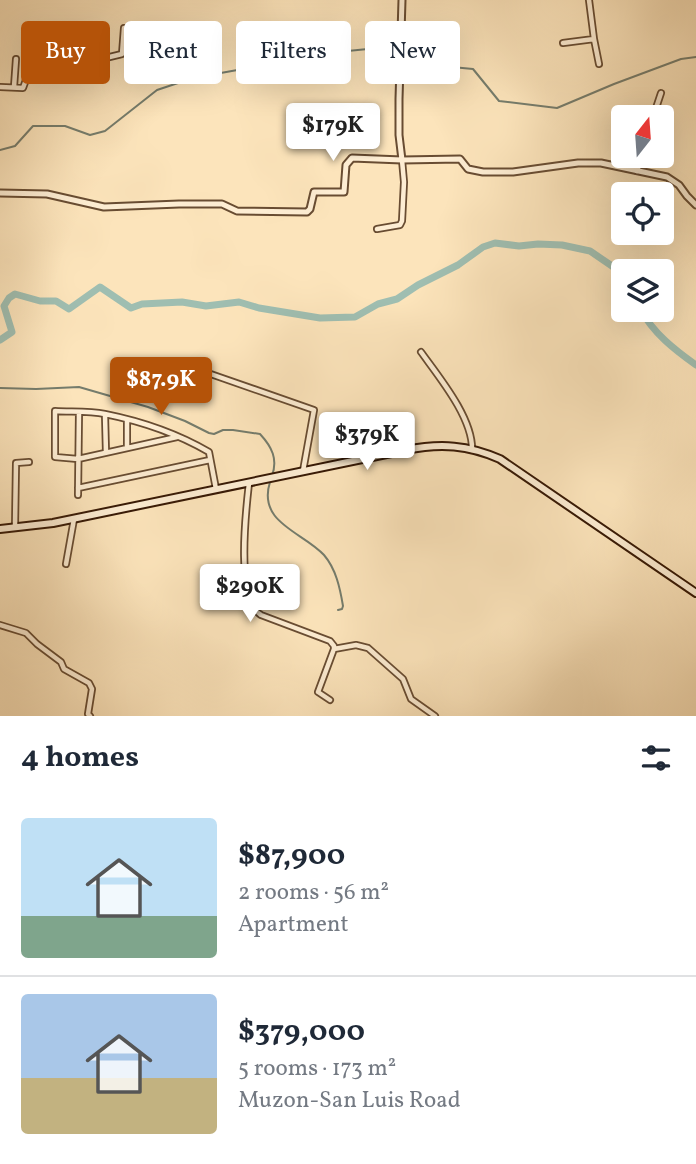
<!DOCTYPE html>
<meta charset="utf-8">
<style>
:root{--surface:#fff;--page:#f6f6f7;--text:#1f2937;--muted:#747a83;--line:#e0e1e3;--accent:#b45309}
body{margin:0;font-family:Vollkorn,serif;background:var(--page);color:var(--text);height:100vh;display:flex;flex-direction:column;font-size:26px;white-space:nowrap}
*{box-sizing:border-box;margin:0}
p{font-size:23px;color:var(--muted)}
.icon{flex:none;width:38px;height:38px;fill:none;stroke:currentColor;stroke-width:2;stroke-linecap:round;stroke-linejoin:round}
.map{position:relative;height:716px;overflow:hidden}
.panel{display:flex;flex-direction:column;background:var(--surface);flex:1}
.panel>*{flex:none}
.banner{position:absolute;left:21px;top:21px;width:654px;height:63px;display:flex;gap:14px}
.needle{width:46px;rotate:17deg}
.buttons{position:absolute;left:611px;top:105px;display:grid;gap:14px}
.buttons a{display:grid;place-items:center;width:63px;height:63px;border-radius:7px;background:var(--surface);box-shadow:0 7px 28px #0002;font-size:35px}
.price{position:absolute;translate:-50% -60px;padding:0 16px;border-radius:7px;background:#fff;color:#222;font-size:23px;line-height:46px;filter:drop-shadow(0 2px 4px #0008)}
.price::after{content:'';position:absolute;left:50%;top:42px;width:21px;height:16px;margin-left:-10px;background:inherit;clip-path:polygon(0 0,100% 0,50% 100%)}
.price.on{background:var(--accent);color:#fff}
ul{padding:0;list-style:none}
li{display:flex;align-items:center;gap:21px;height:175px;padding:0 21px}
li+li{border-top:2px solid var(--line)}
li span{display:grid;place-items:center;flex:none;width:196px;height:140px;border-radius:7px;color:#555}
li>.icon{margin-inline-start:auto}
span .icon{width:84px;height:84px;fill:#fffc;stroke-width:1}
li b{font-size:30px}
h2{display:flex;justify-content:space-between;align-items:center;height:84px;padding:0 21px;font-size:30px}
.pill{padding:0 24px;border-radius:7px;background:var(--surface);box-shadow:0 7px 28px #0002;font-size:24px;line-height:63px}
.pill.on{background:var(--accent);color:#fff}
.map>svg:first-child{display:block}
</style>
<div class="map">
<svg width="696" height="716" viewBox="0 0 696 716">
<rect width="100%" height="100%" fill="#fce4bb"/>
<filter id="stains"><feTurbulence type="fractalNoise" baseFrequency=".00286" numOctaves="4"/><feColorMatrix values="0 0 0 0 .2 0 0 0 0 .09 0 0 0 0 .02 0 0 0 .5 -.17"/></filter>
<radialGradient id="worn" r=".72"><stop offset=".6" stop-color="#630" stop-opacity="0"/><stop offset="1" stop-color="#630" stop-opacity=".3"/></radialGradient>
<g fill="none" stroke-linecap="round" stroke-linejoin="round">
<path stroke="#757c6c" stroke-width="2" d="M0 150 15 146 33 126H65L90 135 105 131 157 90 193 78 254 67 297 56 378 48 420 64 473 69 499 101 557 108 614 84 681 59 696 57
M0 388 36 389 79 387 148 407 185 421 209 433 214 434 223 430H233L260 434C272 447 278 459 272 476
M270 482C257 523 303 532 324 555 336 569 340 588 343 606L342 609 338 610"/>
<path stroke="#9fbeb1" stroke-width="7" d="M641 310C653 333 675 350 696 365
M0 340 12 332 4 306 9 298 15 294 40 301H56L69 309 100 287 131 308 142 304 182 302 206 306 239 302 259 308 320 318 355 317 378 304 397 299 418 285 458 265 483 247 495 243 519 246 538 244 562 245 590 251 612 266 623 275"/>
<g stroke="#684c32" stroke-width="8">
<path id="minor" d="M594 39 599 64
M563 43 594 39 589 0
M0 87 23 88 27 77 122 54 124 28
M14 87 16 59
M653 117 661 93
M637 171 642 156
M377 229 400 225 402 221 404 182 402 160
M421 352C439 377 473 418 472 450
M202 371 314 410 303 471
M105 415 106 453
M177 437 78 459 55 457V411C71 412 89 411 105 414 140 421 178 434 209 452L216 489
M127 448V420
M249 483C246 510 235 599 261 615L330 641 334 646V649L318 692 330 700
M78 488 210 460
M78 495 79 412
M15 527 16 463 29 462
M66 564 74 519
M0 625 26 633 37 644 61 662 64 669 89 683 92 689 88 714 90 716
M334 649 356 645 368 648 403 679 411 699 435 716"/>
</g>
<g stroke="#684c32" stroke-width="9">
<path id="tertiary" d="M402 0 399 99V135L402 160
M0 193 47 194 104 207 179 204H222L237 211 307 212 310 209 314 192H344L346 165 352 158 402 160 460 159 468 169 483 172H513L578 163H601L667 177 679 185 687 196 696 205"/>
</g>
<g stroke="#371905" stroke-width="10">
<path id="secondary" d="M0 529 53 523 406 450C441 443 468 445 500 459L696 593"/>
</g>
<use href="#minor" stroke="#fdedd3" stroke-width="4.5"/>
<use href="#tertiary" stroke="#fdedd3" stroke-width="5"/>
<use href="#secondary" stroke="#fdedd3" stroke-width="6"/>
</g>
<rect width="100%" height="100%" filter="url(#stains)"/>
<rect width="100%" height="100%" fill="url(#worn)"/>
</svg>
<div class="buttons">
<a><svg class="needle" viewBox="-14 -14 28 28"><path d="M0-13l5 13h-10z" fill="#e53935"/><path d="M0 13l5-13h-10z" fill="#747a83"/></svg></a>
<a><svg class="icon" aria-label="locate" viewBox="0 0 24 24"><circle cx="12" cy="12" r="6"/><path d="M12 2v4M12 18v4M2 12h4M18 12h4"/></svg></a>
<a><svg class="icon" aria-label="layers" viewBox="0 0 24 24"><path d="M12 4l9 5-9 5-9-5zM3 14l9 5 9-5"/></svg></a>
</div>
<b class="price" style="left:333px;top:163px">$179K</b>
<b class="price on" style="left:161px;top:417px">$87.9K</b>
<b class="price" style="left:367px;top:472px">$379K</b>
<b class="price" style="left:250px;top:624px">$290K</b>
<div class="banner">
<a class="pill on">Buy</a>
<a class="pill">Rent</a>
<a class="pill">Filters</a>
<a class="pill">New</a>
</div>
</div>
<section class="panel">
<h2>4 homes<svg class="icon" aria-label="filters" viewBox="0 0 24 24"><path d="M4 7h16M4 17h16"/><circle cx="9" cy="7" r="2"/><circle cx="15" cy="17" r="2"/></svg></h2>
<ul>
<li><span style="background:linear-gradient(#bfe0f5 70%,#7fa58c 0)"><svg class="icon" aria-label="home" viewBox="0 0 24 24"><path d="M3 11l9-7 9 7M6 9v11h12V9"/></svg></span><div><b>$87,900</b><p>2 rooms · 56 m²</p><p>Apartment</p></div></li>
<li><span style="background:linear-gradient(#a9c7e8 60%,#c2b280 0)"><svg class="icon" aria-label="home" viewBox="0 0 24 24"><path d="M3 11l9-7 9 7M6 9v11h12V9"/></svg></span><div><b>$379,000</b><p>5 rooms · 173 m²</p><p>Muzon-San Luis Road</p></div></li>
</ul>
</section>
